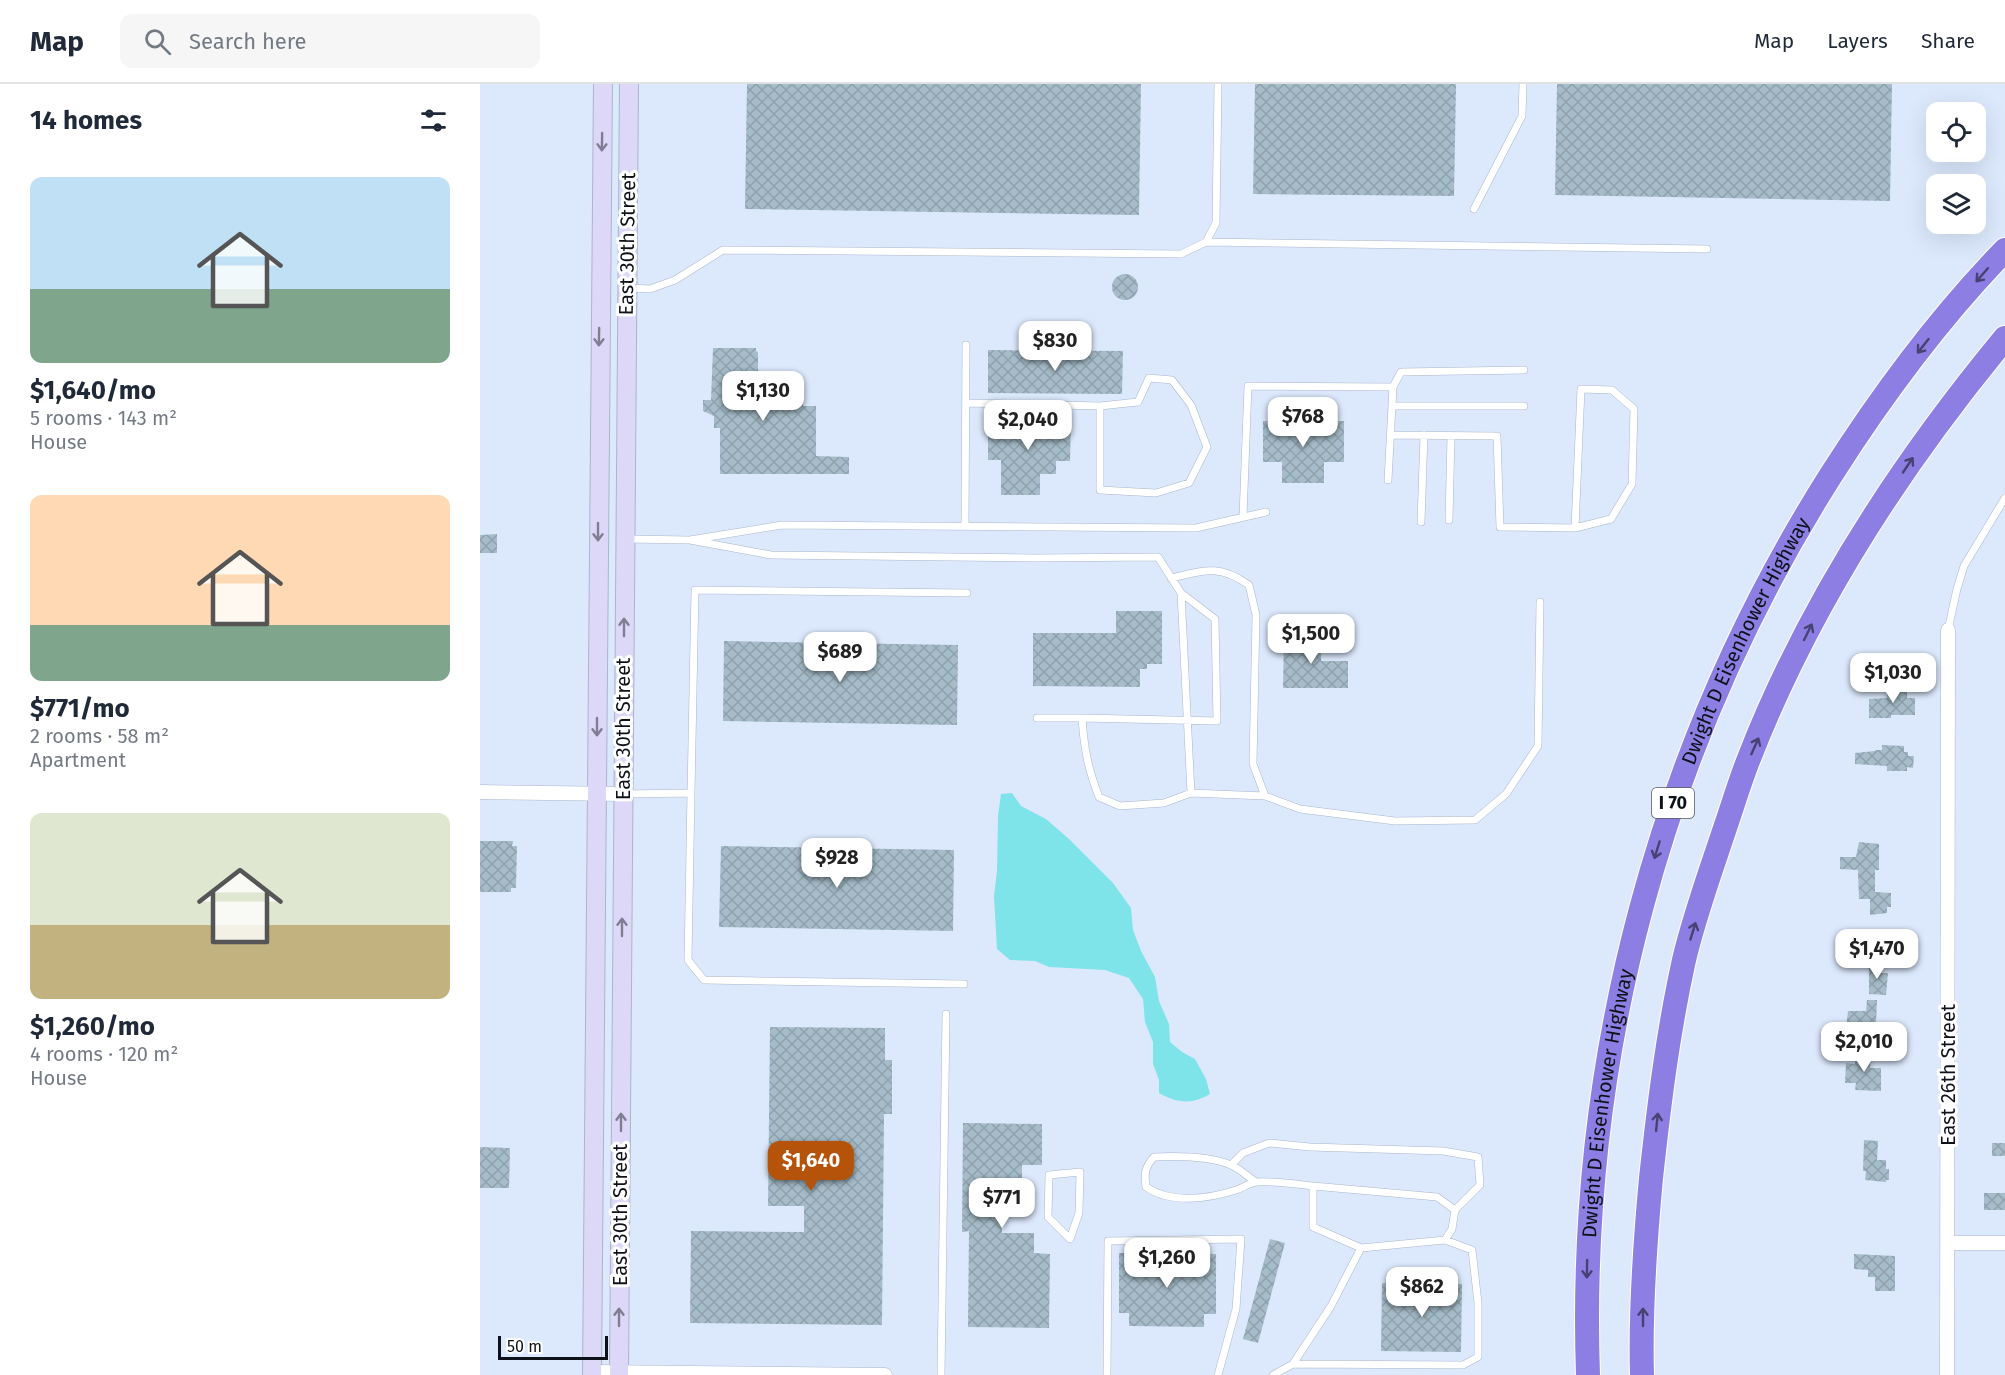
<!DOCTYPE html>
<meta charset="utf-8">
<style>
:root{--surface:#fff;--page:#f6f6f7;--text:#1f2937;--muted:#747a83;--line:#e0e1e3;--accent:#b45309}
body{margin:0;font-family:"Fira Sans",sans-serif;background:var(--page);color:var(--text);height:100vh;display:flex;flex-direction:column;font-size:22px;white-space:nowrap}
*{box-sizing:border-box;margin:0}
p{font-size:20px;color:var(--muted)}
.icon{flex:none;width:33px;height:33px;fill:none;stroke:currentColor;stroke-width:2;stroke-linecap:round;stroke-linejoin:round}
.map{position:relative;flex:1;overflow:hidden}
.drawer{display:flex;flex-direction:column;background:var(--surface);width:480px}
.drawer>*{flex:none}
.buttons{position:absolute;left:1446px;top:18px;display:grid;gap:12px}
.buttons a{display:grid;place-items:center;width:60px;height:60px;border-radius:12px;background:var(--surface);box-shadow:0 6px 24px #0002;font-size:30px}
.scale{position:absolute;left:18px;bottom:15px;width:110px;box-sizing:border-box;padding-left:6px;border:3px solid #0d1118;border-top:0;font-size:16px;line-height:21px;white-space:nowrap;color:#0d1118;-webkit-text-stroke:4px #fff;paint-order:stroke}
.price{position:absolute;translate:-50% -51px;padding:0 14px;border-radius:12px;background:#fff;color:#222;font-size:20px;line-height:39px;filter:drop-shadow(0 2px 3px #0008)}
.price::after{content:'';position:absolute;left:50%;top:36px;width:18px;height:14px;margin-left:-9px;background:inherit;clip-path:polygon(0 0,100% 0,50% 100%)}
.price.active{background:var(--accent);color:#fff}
ul{padding:0;list-style:none}
li{display:grid;align-content:center;gap:12px;height:318px;padding:0 30px}
li span{display:grid;place-items:center;height:186px;border-radius:12px;color:#555}
li>.icon{margin-inline-start:auto}
span .icon{width:108px;height:108px;fill:#fffc;stroke-width:1}
li b{font-size:26px}
h2{display:flex;justify-content:space-between;align-items:center;height:72px;padding:0 30px;font-size:26px}
header{display:flex;align-items:center;gap:36px;box-sizing:border-box;height:84px;padding:0 30px;background:var(--surface);border-bottom:2px solid var(--line)}
header strong{font-size:28px}
nav{display:flex;gap:33px;margin-inline-start:auto;font-size:21px}
.search{width:420px;height:54px;background:var(--page);display:flex;align-items:center;gap:15px;box-sizing:border-box;padding:0 21px;border-radius:12px;color:var(--muted);font-size:22px}
main{display:flex;flex:1;min-height:0}
.map>svg:first-child{display:block}
</style>
<header>
<strong>Map</strong>
<div class="search"><svg class="icon" aria-label="search" viewBox="0 0 24 24"><circle cx="10" cy="10" r="6"/><path d="M15 15l6 6"/></svg>Search here</div>
<nav><a>Map</a><a>Layers</a><a>Share</a></nav>
</header>
<main>
<section class="drawer">
<h2>14 homes<svg class="icon" aria-label="filters" viewBox="0 0 24 24"><path d="M4 7h16M4 17h16"/><circle cx="9" cy="7" r="2"/><circle cx="15" cy="17" r="2"/></svg></h2>
<ul>
<li><span style="background:linear-gradient(#bfe0f5 60%,#7fa58c 0)"><svg class="icon" aria-label="home" viewBox="0 0 24 24"><path d="M3 11l9-7 9 7M6 9v11h12V9"/></svg></span><div><b>$1,640/mo</b><p>5 rooms · 143 m²</p><p>House</p></div></li>
<li><span style="background:linear-gradient(#ffd9b3 70%,#7fa58c 0)"><svg class="icon" aria-label="home" viewBox="0 0 24 24"><path d="M3 11l9-7 9 7M6 9v11h12V9"/></svg></span><div><b>$771/mo</b><p>2 rooms · 58 m²</p><p>Apartment</p></div></li>
<li><span style="background:linear-gradient(#dfe7d0 60%,#c2b280 0)"><svg class="icon" aria-label="home" viewBox="0 0 24 24"><path d="M3 11l9-7 9 7M6 9v11h12V9"/></svg></span><div><b>$1,260/mo</b><p>4 rooms · 120 m²</p><p>House</p></div></li>
</ul>
</section>
<div class="map">
<svg width="1525" height="1291" viewBox="0 0 1525 1291">
<defs>
<pattern id="building-cross-hatch" width="8" height="8" patternUnits="userSpaceOnUse" patternTransform="scale(1.5)"><rect width="8" height="8" fill="#a6bdc9"/><path d="M0 0l8 8M0 8l8-8" fill="none" stroke="#8ea1ac"/></pattern>
</defs>
<rect width="100%" height="100%" fill="#dce9fd"/>
<path fill="#7ee4ea" d="M532 709 541 722 566 735 589 755 633 799 651 824 653 846 661 867 675 893 679 917 689 940 690 958 702 968 715 975 726 995 730 1010C713 1021 696 1019 679 1009V996L673 980V958L665 938 663 915 649 894 625 886 569 883 555 877 530 876 517 865 514 812 517 787 518 732 521 710Z"/>
<path fill="url(#building-cross-hatch)" d="M267 0H661L659 131 265 125Z
M775 0H976L974 112 773 110Z
M1077 0H1412L1410 117 1075 111Z
M632 203a13 13 0 1 1 26 0a13 13 0 1 1-26 0Z
M233 264H276V267L278 268V307H323V322H336V372L369 373V390H240V344H234V332L223 327V316H231Z
M508 266 643 267 642 310 508 309Z
M795 331 802 337H864V378H844V399H802V378H783V337H792Z
M508 335H591L590 377H576V390H560V411H521V376H508Z
M17 450V469H0V451Z
M636 527H682V580H667V585H660V603L553 602V549H636Z
M804 550 841 551V577H868V604H803Z
M244 557 478 561 477 641 243 637Z
M1407 601H1427V614H1435V631H1411V634H1389V615L1407 614Z
M1402 661 1424 662V668H1428V672H1434L1433 684 1427 683V687H1407V682L1375 680V669L1395 667 1396 666H1402Z
M0 757H33L32 762H37L36 804H31V808H0Z
M1379 758 1399 760V786H1395V808L1411 809V823H1407V829L1390 831V815H1379L1378 786 1360 785V773H1376Z
M241 762 474 766 473 847 239 843Z
M1389 879H1402V889H1408L1406 911 1389 910Z
M1387 916H1397L1396 940H1403V962H1384L1385 945 1366 944 1368 927H1386Z
M290 943 405 944V976H412V1030H404L402 1241 210 1239 211 1147 324 1148V1122H288Z
M1376 967H1391L1390 984H1401V1007L1375 1006 1376 999H1365L1366 979 1375 980Z
M483 1039 562 1040V1081H542V1113H522V1149H554V1169L570 1170 569 1244 488 1243 489 1147 482 1148Z
M1384 1056 1398 1057 1397 1076H1406V1085H1409V1096H1406V1098L1385 1096 1386 1087H1383Z
M1512 1059H1525V1072H1512Z
M0 1063 30 1064 29 1104H0Z
M1504 1109H1525V1126H1504Z
M790 1155 805 1159 778 1259 763 1255Z
M639 1169 736 1170V1230H724V1243L649 1242V1229H639Z
M1374 1170 1415 1172V1207H1395V1193H1388V1186L1374 1185Z
M902 1199 982 1200 981 1268 901 1267Z"/>
<g fill="none" stroke-linecap="round" stroke-linejoin="round">
<g stroke="#a9b6c9" stroke-width="8">
<path id="lane" d="M994 125 1042 32 1043 0
M726 158 1227 165
M149 204 170 205 195 196 243 166 701 170 726 158 736 139 738 0
M913 303 921 288 1044 286
M486 319 620 322V406L676 409 709 399 727 363 711 321 692 296 669 294 658 318 620 322
M912 322H1044
M910 351 1017 352 1020 443 1095 444 1101 305 1132 306 1154 325 1152 400 1131 435 1095 444
M763 433 768 302 913 303 908 396
M969 436 971 352
M941 438 944 351
M485 442 486 261
M147 455 210 456 302 441 716 444 786 428
M210 456 291 471 557 474 678 473 701 509 711 709 684 719 640 722 619 713C608 685 604 664 602 634L737 637 735 535 701 509
M691 494C725 486 739 480 769 501L776 531 773 680 785 712 711 709
M1468 546 1477 505 1484 482 1525 414
M557 634H602
M211 709 215 506 487 509
M146 710 211 709 208 876 224 896 484 900
M785 712 820 725 915 737 995 736 1026 710 1058 662 1060 518
M751 1081 763 1069 789 1059 830 1063 963 1067 998 1073 1000 1101 975 1126
M600 1088 599 1129 590 1155 568 1133 569 1091Z
M776 1098C768 1093 760 1085 751 1081 730 1072 697 1072 674 1073 665 1083 664 1089 666 1103 691 1120 728 1115 756 1106 763 1104 770 1098 778 1098 795 1097 815 1100 833 1102V1143L881 1164 851 1222 813 1280 793 1291
M833 1102 957 1113 975 1126 972 1145 965 1156
M813 1280 983 1281 998 1273V1219L992 1166 965 1156 881 1164
M461 1291 466 930
M627 1291 628 1157 761 1155 756 1225 738 1291"/>
</g>
<g stroke="#a9b6c9" stroke-width="15">
<path id="street" d="M0 708 143 710
M1468 1159H1525
M112 1288 405 1291
M1467 1291 1468 546"/>
</g>
<g stroke="#a9b6c9" stroke-width="20">
<path id="secondary" d="M112 1291 123 0
M139 1291 149 0"/>
</g>
<g stroke="#fff" stroke-width="26">
<g id="highway">
<path id="s1" d="M1108 1291C1097 974 1181 659 1351 391 1402 311 1459 234 1525 166"/>
<path d="M1162 1291C1160 1225 1165 1159 1171 1094 1179 1021 1188 948 1204 876 1214 833 1230 789 1244 747 1252 724 1259 700 1268 677 1328 522 1420 381 1525 254"/>
</g>
</g>
<use href="#lane" stroke="#fff" stroke-width="7"/>
<use href="#street" stroke="#fff" stroke-width="14"/>
<use href="#secondary" stroke="#ddd8f7" stroke-width="18"/>
<use href="#highway" stroke="#8d7ee3" stroke-width="24"/>
</g>
<defs><path id="oneway-shaft" d="M-6 0H5M1.5-3L5.5 0L1.5 3" fill="none" stroke-width="1.6" stroke-linecap="round" stroke-linejoin="round" transform="scale(1.5)"/></defs>
<g stroke="#7f7e93">
<use href="#oneway-shaft" transform="translate(122 58) rotate(91)"/>
<use href="#oneway-shaft" transform="translate(119 253) rotate(91)"/>
<use href="#oneway-shaft" transform="translate(118 448) rotate(90)"/>
<use href="#oneway-shaft" transform="translate(144 543) rotate(-90)"/>
<use href="#oneway-shaft" transform="translate(117 643) rotate(90)"/>
<use href="#oneway-shaft" transform="translate(142 843) rotate(-90)"/>
<use href="#oneway-shaft" transform="translate(141 1038) rotate(-90)"/>
<use href="#oneway-shaft" transform="translate(139 1233) rotate(-90)"/>
</g>
<g stroke="#474273">
<use href="#oneway-shaft" transform="translate(1502 191) rotate(131)"/>
<use href="#oneway-shaft" transform="translate(1443 262) rotate(128)"/>
<use href="#oneway-shaft" transform="translate(1428 381) rotate(-56)"/>
<use href="#oneway-shaft" transform="translate(1328 548) rotate(-64)"/>
<use href="#oneway-shaft" transform="translate(1275 662) rotate(-66)"/>
<use href="#oneway-shaft" transform="translate(1177 766) rotate(107)"/>
<use href="#oneway-shaft" transform="translate(1213 847) rotate(-73)"/>
<use href="#oneway-shaft" transform="translate(1177 1038) rotate(-84)"/>
<use href="#oneway-shaft" transform="translate(1107 1185) rotate(91)"/>
<use href="#oneway-shaft" transform="translate(1163 1233) rotate(-90)"/>
</g>
<g text-anchor="middle" dominant-baseline="central" stroke-width="6" stroke-linejoin="round" paint-order="stroke">
<rect fill="#fff" stroke="#56585d" stroke-width="1.5" x="1172" y="704" width="42" height="30" rx="4.5"/>
<g font-size="18" font-weight="bold" fill="#0d1118">
<text x="1193" y="719">I 70</text>
</g>
<g font-size="20" fill="#0d1118" stroke="#fff">
<text transform="translate(147 160) rotate(-89)">East 30th Street</text>
<text stroke="none"><textPath href="#s1" startOffset="759">Dwight D Eisenhower Highway</textPath></text>
<text transform="translate(143 645) rotate(-90)">East 30th Street</text>
<text transform="translate(1468 991) rotate(-90)">East 26th Street</text>
<text stroke="none"><textPath href="#s1" startOffset="273">Dwight D Eisenhower Highway</textPath></text>
<text transform="translate(140 1131) rotate(-90)">East 30th Street</text>
</g>
</g>
</svg>
<div class="buttons">
<a><svg class="icon" aria-label="locate" viewBox="0 0 24 24"><circle cx="12" cy="12" r="6"/><path d="M12 2v4M12 18v4M2 12h4M18 12h4"/></svg></a>
<a><svg class="icon" aria-label="layers" viewBox="0 0 24 24"><path d="M12 4l9 5-9 5-9-5zM3 14l9 5 9-5"/></svg></a>
</div>
<div class="scale">50 m</div>
<b class="price" style="left:575px;top:288px">$830</b>
<b class="price" style="left:283px;top:338px">$1,130</b>
<b class="price" style="left:823px;top:364px">$768</b>
<b class="price" style="left:548px;top:367px">$2,040</b>
<b class="price" style="left:831px;top:581px">$1,500</b>
<b class="price" style="left:360px;top:599px">$689</b>
<b class="price" style="left:1413px;top:620px">$1,030</b>
<b class="price" style="left:357px;top:805px">$928</b>
<b class="price" style="left:1397px;top:896px">$1,470</b>
<b class="price" style="left:1384px;top:989px">$2,010</b>
<b class="price active" style="left:331px;top:1108px">$1,640</b>
<b class="price" style="left:522px;top:1145px">$771</b>
<b class="price" style="left:687px;top:1205px">$1,260</b>
<b class="price" style="left:942px;top:1234px">$862</b>
</div>
</main>
